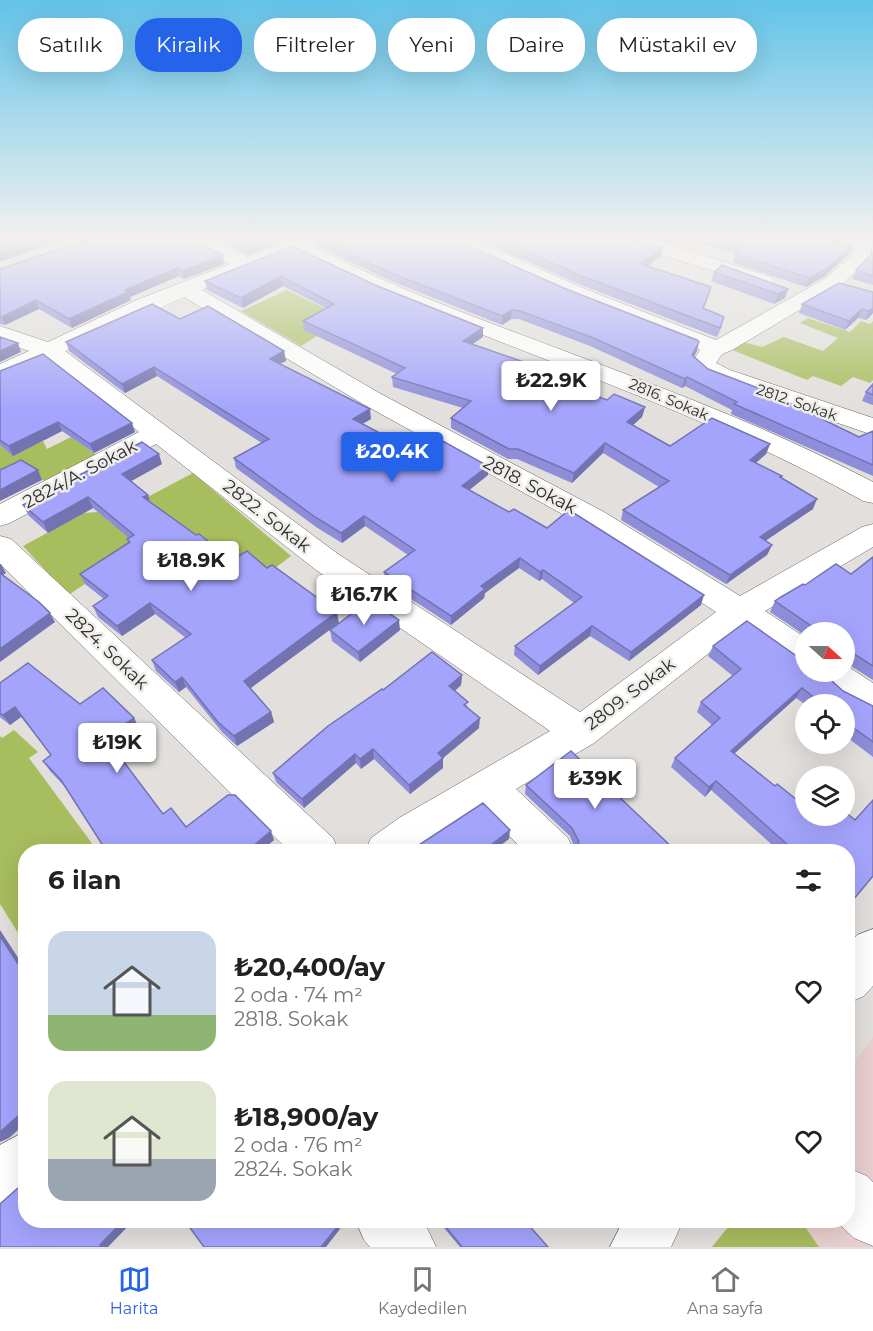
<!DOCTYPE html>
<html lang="tr">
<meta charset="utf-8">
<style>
:root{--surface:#fff;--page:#f2f2f2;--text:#222;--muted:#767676;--line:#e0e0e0;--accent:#2563eb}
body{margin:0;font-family:Montserrat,sans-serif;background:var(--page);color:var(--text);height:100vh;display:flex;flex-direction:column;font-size:22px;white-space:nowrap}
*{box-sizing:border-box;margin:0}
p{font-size:20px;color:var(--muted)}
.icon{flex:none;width:33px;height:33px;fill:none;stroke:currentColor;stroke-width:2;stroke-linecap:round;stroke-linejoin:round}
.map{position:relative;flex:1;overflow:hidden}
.drawer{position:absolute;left:18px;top:844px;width:837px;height:384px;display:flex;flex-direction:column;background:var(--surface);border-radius:24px;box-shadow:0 6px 24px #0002}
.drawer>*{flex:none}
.banner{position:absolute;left:18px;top:18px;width:837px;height:54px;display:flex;gap:12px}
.needle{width:39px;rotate:111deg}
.fabs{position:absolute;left:795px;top:622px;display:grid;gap:12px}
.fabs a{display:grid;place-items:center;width:60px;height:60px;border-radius:50%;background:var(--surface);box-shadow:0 6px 24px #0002;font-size:30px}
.price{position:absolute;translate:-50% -51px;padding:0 14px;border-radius:6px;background:#fff;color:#222;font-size:20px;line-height:39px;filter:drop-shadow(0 2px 3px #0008)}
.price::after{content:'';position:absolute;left:50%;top:36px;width:18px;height:14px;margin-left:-9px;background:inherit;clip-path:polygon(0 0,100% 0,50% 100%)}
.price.current{background:var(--accent);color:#fff}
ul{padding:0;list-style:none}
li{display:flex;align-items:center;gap:18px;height:150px;padding:0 30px}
li span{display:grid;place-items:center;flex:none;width:168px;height:120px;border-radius:18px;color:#555}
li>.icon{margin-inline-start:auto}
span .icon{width:72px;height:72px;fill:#fffc;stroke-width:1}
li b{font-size:26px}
h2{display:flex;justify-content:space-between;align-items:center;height:72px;padding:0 30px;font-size:26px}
.pill{padding:0 21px;border-radius:24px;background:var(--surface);box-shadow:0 6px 24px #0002;font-size:21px;line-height:54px}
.pill.current{background:var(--accent);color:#fff}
.menu{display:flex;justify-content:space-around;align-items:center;height:84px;border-top:2px solid var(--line);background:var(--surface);font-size:16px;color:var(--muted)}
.menu a{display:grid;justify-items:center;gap:3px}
.menu .current{color:var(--accent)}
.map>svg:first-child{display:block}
</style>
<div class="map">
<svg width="873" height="1247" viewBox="0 0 873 1247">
<rect width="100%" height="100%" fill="#e2dfdc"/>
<path fill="#e9cfd0" d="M873 1037V1247H712L733 1221H848V1070Z"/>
<path fill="#a8bd5e" d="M287 290 333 312 317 336 301 346 241 311Z
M808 318 850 332 861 321 870 324 873 321V380L870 383 853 377 841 386 813 376 807 380 730 349 739 341 762 347 784 337 823 351 838 338 800 323Z
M71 437 98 456 51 484 41 479 0 482V445L13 455 43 441 47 449Z
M193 473 291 556 266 575 85 584 68 595 23 546 84 513 98 512 115 526 144 499Z
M14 730 38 752 29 758 91 842 94 852H26L25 944 0 904V736L2 738Z
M733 1221H801L819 1247H712Z"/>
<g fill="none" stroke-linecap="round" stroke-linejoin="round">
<g stroke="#676461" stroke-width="1">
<path id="minor" d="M180 237H205L248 257 299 237H323L321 242 311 246C341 260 371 275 402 288 559 353 722 402 873 482V503L863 501C712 416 547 363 388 297 356 284 325 268 293 253L202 290 381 394 604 512 740 596 862 527 873 524V547L765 611 806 638V669L794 665 741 628 594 743 516 789 568 838 574 852H525L483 809 418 852H365L371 838 399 818 550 731 316 570 156 444 10 523 0 526V504L139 432 47 360 0 380V364L29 351 0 341V326L48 342 139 299 230 264 183 241ZM184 297 363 404 584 526 716 612 580 712 338 554 65 351Z
M442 237H468L580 287 716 340 826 278 851 256 857 237H873L870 259 840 286 732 350 722 354 716 363 730 370 873 418V435L712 380C704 375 697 372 692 363L700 350 696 347 566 295 445 241Z
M616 237H646L771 277 774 281 771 285 764 287 757 285 619 241Z
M0 536 11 539 333 838 339 852H290L0 564Z
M844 664 873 683V717C852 710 822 692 812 672H844Z
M873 929V986L864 996 848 1003V946L857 935Z
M26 1131V1191L19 1197 0 1204V1145Z
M848 1168 867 1176 873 1182V1246L854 1238 836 1221H848Z
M356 1221H421L427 1228 436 1247H370L364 1240Z
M623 1221H683L671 1247H610Z"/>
</g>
<use href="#minor" fill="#fff" fill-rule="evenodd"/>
</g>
<path fill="#8d8dda" d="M210 237H293L248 255Z
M473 237H626L663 248 661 256 648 266 709 295 704 309 722 326 717 337 581 285Z
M653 237H822L849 254 825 276 806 287 733 263 735 254 736 253 684 240 677 245Z
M316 238 697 351 694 357 708 369 859 437 873 431V476L731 414 732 410 685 386 682 388 590 346 519 319H511L502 325 391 281 317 246Z
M292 246 483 337 473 344 550 371 549 378 607 400 645 407 642 417 633 425 670 446 770 444 766 454 756 463 781 477 813 509 765 541 772 545 767 555 726 584 621 520 623 510 659 487 603 453 572 483 517 459H508L451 428V418L463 408 393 387 392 377 397 374 304 330 303 321 326 308 283 286 243 308 207 290 205 281Z
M873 253V285L852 279 856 270Z
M224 264 184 279 179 276 130 297 131 300 72 328 39 309 5 325 0 324V269Z
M714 272 788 289 785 298 774 304 711 281Z
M873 292V313L866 320 858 318 845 330 799 313 802 304Z
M180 319 284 351 286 361 279 364 371 419 362 424 408 448 488 466V475L469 490 509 512 547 528 701 605 629 661 590 636 538 675 514 655 515 646 574 603 542 579 539 581 519 568 485 593 484 598 451 625 385 582 384 572 408 555 365 526 342 543 316 527 236 468 234 458 262 443 157 376 125 393 69 351 66 342Z
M0 371 135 432 94 453 62 431 13 456 0 445Z
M873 384V405L862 401 866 392Z
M162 464 131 481 150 502 232 560 267 568 339 623 250 688 271 712 274 722 237 746 222 732 186 687 179 692 156 671 152 660 186 638 155 614 122 636 98 617 93 606 104 599 85 584 80 574 128 543 127 539 129 538 93 508 48 533 29 516 23 505Z
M873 557V680L846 663 844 665V633H806V636L770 612 775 601 805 585 851 574Z
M330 630H400L360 662 332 641Z
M713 646 843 691 873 706V757L844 735V705H806L796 698 734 754 848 852H780L711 790 705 797 671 767 675 758 712 725 697 712 701 702 733 676 708 656Z
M462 675 461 685 455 691 468 707 479 728 443 758V768L410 794 374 759 361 769 356 763 304 808 276 782 273 773 383 690Z
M0 683 134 718 139 728 133 732 144 748 124 761 163 814 186 827 274 840 260 852H107L66 788 50 771 43 761 51 755 21 717 10 725 0 717Z
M526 785 677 852H576L570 836 525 794Z
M438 1221H525L548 1247H460Z"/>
<path fill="#7373b1" d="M45 237H72L0 262V252Z
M271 237H293L248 255 247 246Z
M679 237H685L684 240 677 245Z
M852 245 849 254 825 276 806 287 809 278Z
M663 248 661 256 639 272 641 264Z
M223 255 224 264 184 279 182 271Z
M177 268 179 276 130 297 131 300 72 328 69 319 125 290Z
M281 276 283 286 243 308 241 298Z
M788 289 785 298 774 304 778 294Z
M36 300 39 309 5 325 2 317Z
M873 308V313L866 320 869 311Z
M862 309 858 318 845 330 849 321Z
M512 310 511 319 502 325V316Z
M483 328V337L463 350V341Z
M699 342 697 351 690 364 692 355Z
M18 343 21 352 0 362V351Z
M284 351 286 361 271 368 270 359Z
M154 367 157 376 125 393 122 384Z
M550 371 549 381 545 377Z
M687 377 685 386 682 388 685 379Z
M645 407 642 417 625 432 627 422Z
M370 409 371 419 354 429 353 419Z
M58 422 62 431 13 456 9 446Z
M132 423 135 432 94 453 90 444Z
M605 443 603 453 572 483 574 473Z
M770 444 766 454 747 470 750 460Z
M159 454 162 464 126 484 122 474Z
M488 466V475L462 496V486Z
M38 470 42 480 0 501V490Z
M148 495 151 505 143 497Z
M88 497 93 508 48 533 43 522Z
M817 499 813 509 756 547 760 537Z
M364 516 365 526 342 543 341 533Z
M772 545 767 555 726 584 730 575Z
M520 558 519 568 485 593 484 598 451 625V616L481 586Z
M0 564H1L6 573 0 577Z
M543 570 542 579 539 581 540 572Z
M704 595 701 605 629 661 631 652Z
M150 603 155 614 122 636 117 626Z
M337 612 339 623 247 691 244 681Z
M50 613 55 622 0 662V649Z
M399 620 400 630 360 662 358 652Z
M592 626 590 636 538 675 540 666Z
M462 675 461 685 449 696V686Z
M182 677 186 687 179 692 175 682Z
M802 688 796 698 726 761 731 751Z
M15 707 21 717 10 725 3 715Z
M271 712 274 722 237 746 234 736Z
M134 718 139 728 130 734 125 724Z
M480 718 479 728 443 758V768L410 794 409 785 438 753Z
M139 739 144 748 122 762 117 753Z
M373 749 374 759 361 769 360 759Z
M355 754 356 763 304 808 302 799Z
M716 781 711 790 705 797 709 787Z
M510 830 509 839 492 852H482Z
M271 831 274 840 260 852H246Z
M0 930 26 970V976L0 936Z
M26 1109V1123L9 1138 0 1142V1132Z
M123 1221H133L108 1247H101L100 1245Z
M334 1221 340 1229 326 1247H321Z"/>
<path fill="#a4a4fd" stroke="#7373b1" stroke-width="1.5" d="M0 237H45L0 252Z
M95 237H184L223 255 182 271 177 268 125 290 128 292 69 319 36 300 2 317 0 316V269Z
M226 237H271L247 246Z
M318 237H449L566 289 697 340 699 342 692 355 708 369 758 388 859 437 873 431V465L734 404 737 402 687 377 685 379 591 337 520 311 512 310 502 316 391 273 316 238Z
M492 237H626L663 248 641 264 711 287 703 308 724 317 720 328 582 276Z
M707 237H822L852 245 828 268 809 278 735 254 744 247Z
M292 246 375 285 483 328 463 341 550 371 545 377 607 400 614 394 645 407 627 422 670 446 712 418 770 444 750 460 782 476 780 477 817 499 760 537 772 545 730 575 623 510 669 481 605 443 574 473 518 449H509L451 418 471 401 392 377 405 368 303 321 334 304 281 276 241 298 205 281Z
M873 253V276L856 270Z
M722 265 788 289 778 294 714 272Z
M839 283 873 292V308L869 311 862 309 849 321 802 304Z
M152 304 180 319 208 306 284 351 270 359 370 409 353 419 408 448 432 435 488 466 462 486 509 512 514 509 547 528 569 510 704 595 631 652 592 626 540 666 515 646 582 597 543 570 540 572 520 558 481 586 485 589 451 616 384 572 415 550 364 516 341 533 315 517 234 458 269 439 154 367 122 384 66 342Z
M0 337 18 343 0 351Z
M43 354 132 423 90 444 58 422 9 446 0 440V371Z
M873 384V395L866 392Z
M142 442 159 454 122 474 148 495 143 497 196 535 199 534 232 560 247 551 267 568 272 565 337 612 244 681 271 712 234 736 218 722 182 677 175 682 152 660 191 634 150 603 117 626 93 606 108 596 80 574 130 542 127 539 134 535 88 497 43 522 23 505Z
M21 460 38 470 0 490V470Z
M873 557V666L851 652H848V660H844V633H814V628L775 601 781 597 803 584 805 585 836 564 851 574Z
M0 573 39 602 50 613 0 649Z
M370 600 399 620 358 652 330 630Z
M747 621 798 657 806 659V672H822L843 691 873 706V742L844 721V705H824L802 688 731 751 775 786 777 784 806 807V816H816L826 824 834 816H844V811L855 820 873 800V876L848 906V852H784L789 846 716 781 709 787 675 758 720 718 701 702 741 669 713 646Z
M432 652 462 675 449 686 468 702 464 705 480 718 438 753 443 758 409 785 373 749 360 759 355 754 302 799 273 773 328 726 382 689 383 690Z
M28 663 80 704 103 688 134 718 125 724 139 739 117 753 163 814 171 808 186 827 228 795H235L271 831 246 852H107L61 780 43 761 51 755 15 707 3 715 0 713V683Z
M571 751 677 852H584L578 845 579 842 572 828 526 785Z
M483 803 510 830 482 852H406L414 846 419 845Z
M0 936 26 976V1109L0 1132Z
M26 1181V1221H123L100 1245 101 1247H0V1204Z
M185 1221H333L338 1226 321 1247H204Z
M441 1221H525L548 1247H462Z"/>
<linearGradient id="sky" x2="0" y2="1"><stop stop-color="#62c3e8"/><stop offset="0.58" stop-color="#f2f1ef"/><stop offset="1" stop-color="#f2f1ef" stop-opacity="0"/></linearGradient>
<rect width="873" height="412" fill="url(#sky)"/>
<g text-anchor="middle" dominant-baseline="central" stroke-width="5" stroke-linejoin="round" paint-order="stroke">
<g font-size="15" fill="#302f2e" stroke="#efede9">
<text transform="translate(669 399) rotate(23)">2816. Sokak</text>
<text transform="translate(797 402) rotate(19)">2812. Sokak</text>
</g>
<g font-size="18" fill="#302f2e" stroke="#efede9">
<text transform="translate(80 474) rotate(-28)">2824/A. Sokak</text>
<text transform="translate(530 485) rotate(28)">2818. Sokak</text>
<text transform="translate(267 516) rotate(38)">2822. Sokak</text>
<text transform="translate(107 649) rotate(44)">2824. Sokak</text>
<text transform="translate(630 694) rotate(-37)">2809. Sokak</text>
</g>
</g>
</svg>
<div class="fabs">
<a><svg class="needle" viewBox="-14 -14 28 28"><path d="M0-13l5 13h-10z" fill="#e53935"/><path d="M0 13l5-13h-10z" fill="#767676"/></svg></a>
<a><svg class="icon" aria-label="locate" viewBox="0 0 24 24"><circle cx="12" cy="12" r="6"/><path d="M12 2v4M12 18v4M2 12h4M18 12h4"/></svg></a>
<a><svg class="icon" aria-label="layers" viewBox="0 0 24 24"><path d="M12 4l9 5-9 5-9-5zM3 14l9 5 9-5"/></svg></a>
</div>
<b class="price" style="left:551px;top:412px">₺22.9K</b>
<b class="price current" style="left:392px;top:483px">₺20.4K</b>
<b class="price" style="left:191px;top:592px">₺18.9K</b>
<b class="price" style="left:364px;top:626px">₺16.7K</b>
<b class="price" style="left:117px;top:774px">₺19K</b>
<b class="price" style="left:595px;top:810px">₺39K</b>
<div class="banner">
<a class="pill">Satılık</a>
<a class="pill current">Kiralık</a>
<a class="pill">Filtreler</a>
<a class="pill">Yeni</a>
<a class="pill">Daire</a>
<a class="pill">Müstakil ev</a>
</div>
<section class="drawer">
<h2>6 ilan<svg class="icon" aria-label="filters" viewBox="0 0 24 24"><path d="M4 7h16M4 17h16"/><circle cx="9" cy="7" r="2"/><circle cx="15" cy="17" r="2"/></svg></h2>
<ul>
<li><span style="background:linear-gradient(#c9d6e8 70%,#8fb573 0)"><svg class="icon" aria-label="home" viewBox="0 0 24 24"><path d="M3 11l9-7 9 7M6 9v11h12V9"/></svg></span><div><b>₺20,400/ay</b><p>2 oda · 74 m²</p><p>2818. Sokak</p></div><svg class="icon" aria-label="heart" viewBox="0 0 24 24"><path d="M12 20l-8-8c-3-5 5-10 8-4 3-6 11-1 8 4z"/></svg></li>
<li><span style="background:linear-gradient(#dfe7d0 65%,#9aa5b1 0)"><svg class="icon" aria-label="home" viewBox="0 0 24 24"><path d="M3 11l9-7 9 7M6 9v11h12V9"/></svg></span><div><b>₺18,900/ay</b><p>2 oda · 76 m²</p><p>2824. Sokak</p></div><svg class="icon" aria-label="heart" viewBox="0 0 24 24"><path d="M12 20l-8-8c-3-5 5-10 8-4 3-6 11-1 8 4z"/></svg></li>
</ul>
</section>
</div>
<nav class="menu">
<a class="current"><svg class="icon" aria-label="map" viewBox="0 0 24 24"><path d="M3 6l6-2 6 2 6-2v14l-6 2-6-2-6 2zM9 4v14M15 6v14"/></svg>Harita</a>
<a><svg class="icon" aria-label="saved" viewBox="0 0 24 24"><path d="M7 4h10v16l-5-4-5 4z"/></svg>Kaydedilen</a>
<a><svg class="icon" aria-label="home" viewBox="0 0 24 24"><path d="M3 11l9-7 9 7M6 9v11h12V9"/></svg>Ana sayfa</a>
</nav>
